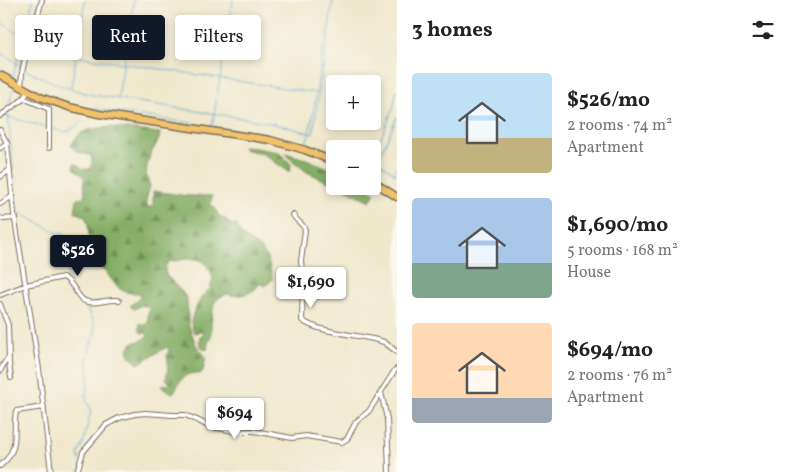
<!DOCTYPE html>
<meta charset="utf-8">
<style>
:root{--surface:#fff;--page:#f2f2f2;--text:#222;--muted:#767676;--accent:#111827}
body{margin:0;font-family:Vollkorn,serif;background:var(--page);color:var(--text);height:100vh;display:flex;flex-direction:column;font-size:19px;white-space:nowrap}
*{box-sizing:border-box;margin:0}
p{font-size:16px;color:var(--muted)}
.icon{flex:none;width:28px;height:28px;fill:none;stroke:currentColor;stroke-width:2;stroke-linecap:round;stroke-linejoin:round}
.map{position:relative;flex:1;overflow:hidden}
.panel{display:flex;flex-direction:column;background:var(--surface);width:395px}
.panel>*{flex:none}
.banner{position:absolute;left:15px;top:15px;width:306px;height:45px;display:flex;gap:10px}
.buttons{position:absolute;left:326px;top:75px;display:grid;gap:10px}
.buttons a{display:grid;place-items:center;width:55px;height:55px;border-radius:5px;background:var(--surface);box-shadow:0 2px 8px #0003;font-size:25px}
.price{position:absolute;translate:-50% -42px;padding:0 11px;border-radius:5px;background:#fff;color:#222;font-size:16px;line-height:32px;filter:drop-shadow(0 1px 2px #0008)}
.price::after{content:'';position:absolute;left:50%;top:30px;width:15px;height:11px;margin-left:-8px;background:inherit;clip-path:polygon(0 0,100% 0,50% 100%)}
.price.active{background:var(--accent);color:#fff}
ul{padding:0;list-style:none}
li{display:flex;align-items:center;gap:15px;height:125px;padding:0 15px}
li span{display:grid;place-items:center;flex:none;width:140px;height:100px;border-radius:5px;color:#555}
li>.icon{margin-inline-start:auto}
span .icon{width:60px;height:60px;fill:#fffc;stroke-width:1}
li b{font-size:21px}
h2{display:flex;justify-content:space-between;align-items:center;height:60px;padding:0 15px;font-size:21px}
.chip{padding:0 18px;border-radius:5px;background:var(--surface);box-shadow:0 2px 8px #0003;font-size:18px;line-height:45px}
.chip.active{background:var(--accent);color:#fff}
main{display:flex;flex:1;min-height:0}
.map>svg:first-child{display:block}
</style>
<main>
<div class="map">
<svg width="397" height="472" viewBox="0 0 397 472">
<defs>
<pattern id="forest-firs" width="22" height="20" patternUnits="userSpaceOnUse" patternTransform="scale(1.25)"><rect width="22" height="20" fill="#84ae66"/><path d="M5 1l3.5 6h-7zM16 11l3.5 6h-7z" fill="#6d8e53"/></pattern>
</defs>
<rect width="100%" height="100%" fill="#fbf7ec"/>
<filter id="ink" filterUnits="userSpaceOnUse"><feTurbulence type="fractalNoise" baseFrequency=".02" numOctaves="2"/><feDisplacementMap in="SourceGraphic" scale="10" xChannelSelector="R" yChannelSelector="G"/><feConvolveMatrix kernelMatrix="1 2 1 2 8 2 1 2 1" color-interpolation-filters="sRGB"/></filter>
<filter id="wash" filterUnits="userSpaceOnUse"><feTurbulence type="fractalNoise" baseFrequency=".0096" numOctaves="4" result="noise"/><feDisplacementMap in="SourceGraphic" scale="20" xChannelSelector="R" yChannelSelector="G"/><feGaussianBlur stdDeviation="1.12" result="paint"/><feColorMatrix in="noise" values="0 0 0 0 0 0 0 0 0 0 0 0 0 0 0 0 0 1.4 0 .05"/><feComposite in="paint" operator="in"/></filter>
<g filter="url(#wash)">
<rect width="100%" height="100%" fill="#efe8cc"/>
<path fill="url(#forest-firs)" stroke="#606c42" d="M112 127 160 133 159 139 150 155 147 166 146 176 150 186 146 200 148 208 153 205V191L187 196H212L211 205 215 208 218 215 227 220 229 224 237 225C240 239 253 241 262 250 268 257 272 271 272 280L265 286 262 284H259C254 294 237 298 227 294L220 297 214 303 211 322V336L208 343 207 350C200 348 198 343 200 337L203 336V332L201 331 194 333 191 322 193 314 202 296 210 289 213 279 210 270 203 261 196 259H186L168 262 165 268 166 275 183 293 187 299 189 326 196 345 206 357 203 371 200 374C190 372 185 374 179 383 176 388 177 390 172 393L161 386 165 384 168 385 170 383 166 379C167 373 168 367 168 361 168 360 167 358 167 357 167 355 169 349 169 348L167 347 138 364 130 356 128 349 132 343 143 340 148 335 146 333H141L139 330 140 323 143 325 148 324V313L151 308 142 305 134 309 130 306 141 297 139 293C112 295 116 276 97 266V262L104 258 108 247 106 243H100L89 239 88 224 85 216 75 212 77 199 83 198 85 193 84 177 74 168V163L79 165 82 169H91L92 156 76 151 71 146C80 127 93 129 112 127Z
M243 146 279 152 290 163 291 165 290 171H288L263 154 244 149Z
M285 153 306 159 335 171V185L307 172 288 157Z
M339 186H363L375 193 370 201Z"/>
<g fill="none" stroke-linecap="round" stroke-linejoin="round">
<path stroke="#5ea5d4" stroke-width="1" d="M0 22 22 36
M30 49 316 93
M0 53 14 61 20 66
M25 70 64 87 93 95 261 121 288 127 313 134 333 0
M12 80 33 0
M18 82 23 53 29 35 39 0
M71 88 85 0
M118 98 134 0
M8 108 12 92 16 86
M90 108 262 134C287 140 311 147 335 157
M8 112 16 201 18 211 22 214 52 230 67 236 71 243V246L67 271 69 280
M4 116 64 132 71 130 82 121
M212 126 233 0
M306 145C315 113 318 80 323 47
M380 163 397 175
M372 165 375 153 393 108 397 90
M394 171 397 167
M372 173 397 117
M374 174 380 177 397 191
M80 460 78 454 83 445 91 410 86 400V395L88 385 89 377 87 361 90 347 95 333 94 323 84 302
M79 472 82 466V463"/>
</g>
</g>
<g filter="url(#ink)">
<g fill="none" stroke-linecap="round" stroke-linejoin="round">
<g stroke="#7a6c5b" stroke-width="6">
<path id="street" d="M21 87 22 73 24 63 42 0
M23 98 49 109V148
M0 116 22 100 27 93
M0 130 7 143 14 214 39 369 51 472
M0 148 7 143
M0 177 10 170
M0 204 13 196
M293 215C296 221 303 223 305 230L301 261 303 279 302 320C315 332 359 335 377 340L384 342 397 352
M0 218 3 219 16 218
M0 295 26 285 63 277C75 282 77 301 88 302 98 304 107 299 117 300L119 301
M0 304 8 325 9 363 11 378
M0 371 5 362 9 358
M0 466C21 448 12 435 16 411L44 407
M77 472 83 452 106 425 119 418 135 414 146 413 172 415H185L197 420 208 426 233 431H254L292 438 306 436 342 442 347 439 356 422 369 411 381 392
M389 472 387 419 381 392 395 370 397 369"/>
</g>
<g stroke="#7a6c5b" stroke-width="9">
<path id="highway" d="M0 75 40 97 69 107 99 114 270 140 305 150 335 162
M372 181 397 197"/>
</g>
<use href="#street" stroke="#fff" stroke-width="4"/>
<use href="#highway" stroke="#f2c26a" stroke-width="6"/>
</g>
</g>
</svg>
<div class="buttons">
<a>+</a>
<a>−</a>
</div>
<b class="price active" style="left:78px;top:277px">$526</b>
<b class="price" style="left:311px;top:309px">$1,690</b>
<b class="price" style="left:235px;top:440px">$694</b>
<div class="banner">
<a class="chip">Buy</a>
<a class="chip active">Rent</a>
<a class="chip">Filters</a>
</div>
</div>
<section class="panel">
<h2>3 homes<svg class="icon" aria-label="filters" viewBox="0 0 24 24"><path d="M4 7h16M4 17h16"/><circle cx="9" cy="7" r="2"/><circle cx="15" cy="17" r="2"/></svg></h2>
<ul>
<li><span style="background:linear-gradient(#bfe0f5 65%,#c2b280 0)"><svg class="icon" aria-label="home" viewBox="0 0 24 24"><path d="M3 11l9-7 9 7M6 9v11h12V9"/></svg></span><div><b>$526/mo</b><p>2 rooms · 74 m²</p><p>Apartment</p></div></li>
<li><span style="background:linear-gradient(#a9c7e8 65%,#7fa58c 0)"><svg class="icon" aria-label="home" viewBox="0 0 24 24"><path d="M3 11l9-7 9 7M6 9v11h12V9"/></svg></span><div><b>$1,690/mo</b><p>5 rooms · 168 m²</p><p>House</p></div></li>
<li><span style="background:linear-gradient(#ffd9b3 75%,#9aa5b1 0)"><svg class="icon" aria-label="home" viewBox="0 0 24 24"><path d="M3 11l9-7 9 7M6 9v11h12V9"/></svg></span><div><b>$694/mo</b><p>2 rooms · 76 m²</p><p>Apartment</p></div></li>
</ul>
</section>
</main>
